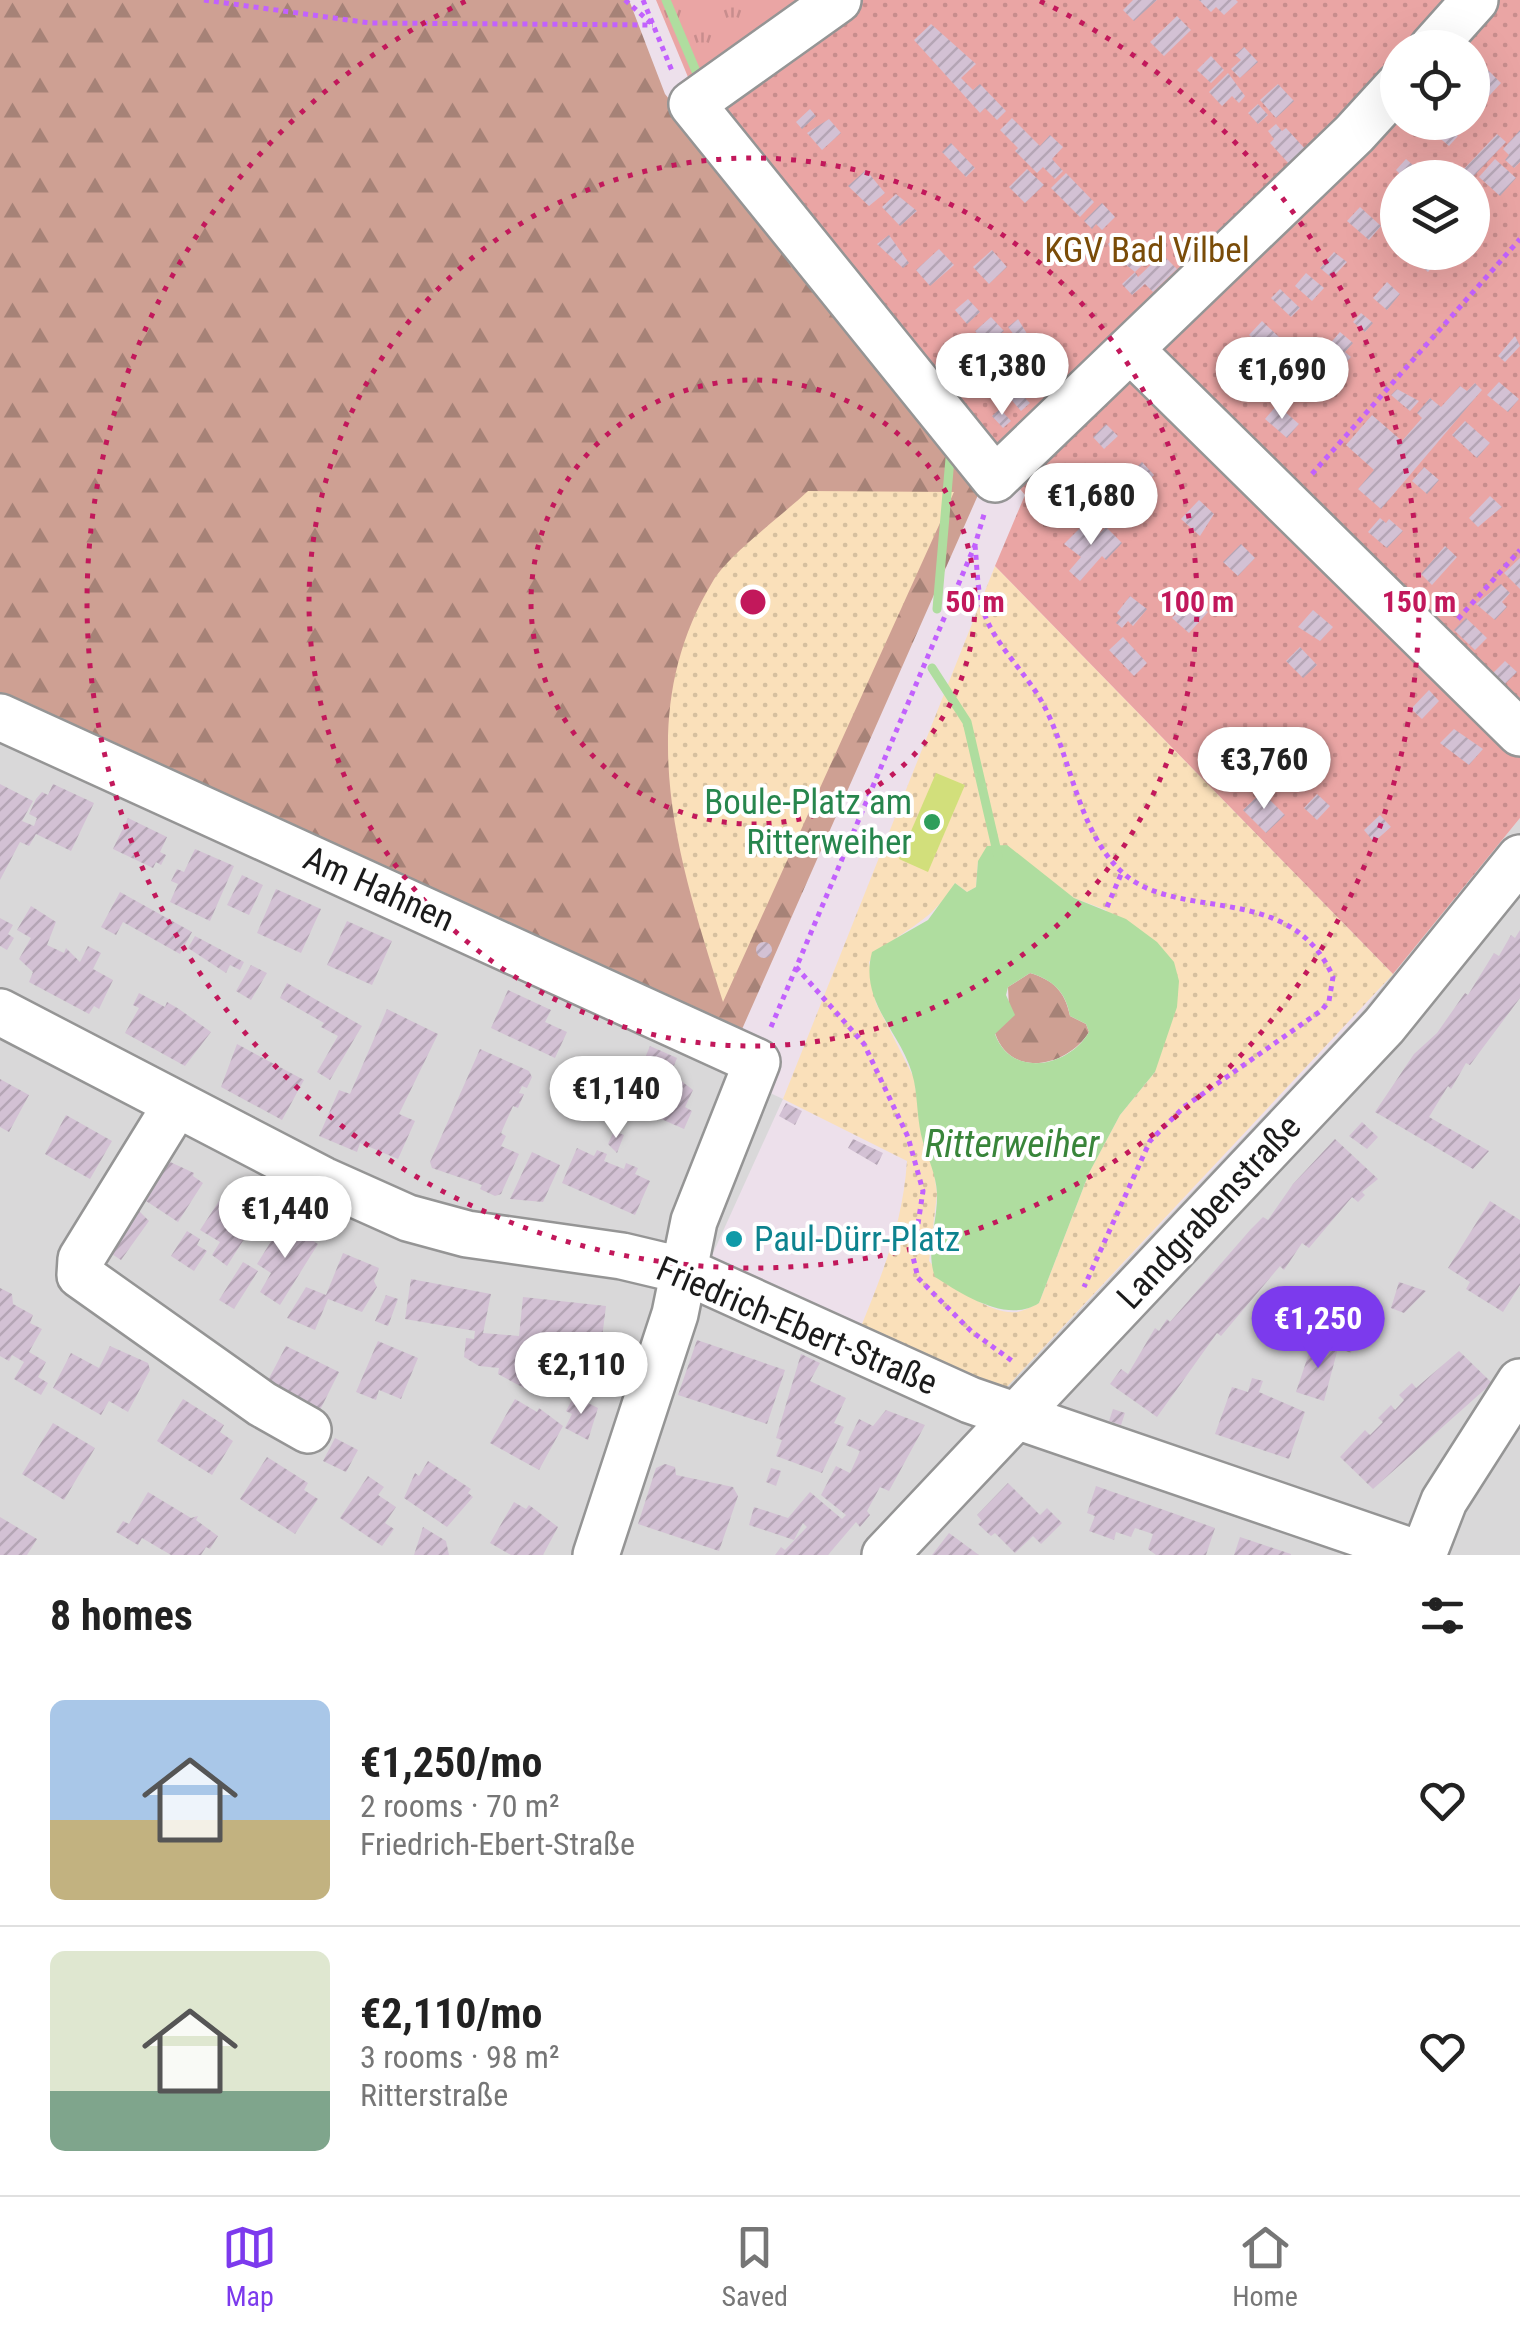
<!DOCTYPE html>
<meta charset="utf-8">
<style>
:root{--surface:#fff;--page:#f2f2f2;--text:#222;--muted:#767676;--line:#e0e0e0;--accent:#7c3aed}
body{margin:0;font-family:"Roboto Condensed",sans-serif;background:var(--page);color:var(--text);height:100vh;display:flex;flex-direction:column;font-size:38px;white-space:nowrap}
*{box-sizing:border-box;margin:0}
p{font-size:32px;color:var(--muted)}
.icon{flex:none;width:55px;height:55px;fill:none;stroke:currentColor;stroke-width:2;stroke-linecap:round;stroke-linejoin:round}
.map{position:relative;height:1555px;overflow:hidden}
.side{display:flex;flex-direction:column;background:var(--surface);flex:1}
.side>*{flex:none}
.fabs{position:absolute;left:1380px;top:30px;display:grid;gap:20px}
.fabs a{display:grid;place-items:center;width:110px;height:110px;border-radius:50%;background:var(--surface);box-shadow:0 10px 40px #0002;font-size:50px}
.price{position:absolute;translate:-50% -85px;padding:0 22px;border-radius:35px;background:#fff;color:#222;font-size:32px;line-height:65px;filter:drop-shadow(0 2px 5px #0008)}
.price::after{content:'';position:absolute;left:50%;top:60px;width:30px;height:22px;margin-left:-15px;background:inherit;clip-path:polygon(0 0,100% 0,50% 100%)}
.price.current{background:var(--accent);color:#fff}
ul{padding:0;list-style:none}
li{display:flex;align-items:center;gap:30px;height:250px;padding:0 50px}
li+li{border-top:2px solid var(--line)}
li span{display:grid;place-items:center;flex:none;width:280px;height:200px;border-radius:15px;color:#555}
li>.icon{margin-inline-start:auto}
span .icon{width:120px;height:120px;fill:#fffc;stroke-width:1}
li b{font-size:42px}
h2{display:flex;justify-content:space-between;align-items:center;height:120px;padding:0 50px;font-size:42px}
.tabs{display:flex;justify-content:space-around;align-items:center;height:140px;border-top:2px solid var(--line);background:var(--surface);font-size:28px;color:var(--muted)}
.tabs a{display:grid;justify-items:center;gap:5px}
.tabs .current{color:var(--accent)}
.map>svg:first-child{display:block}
</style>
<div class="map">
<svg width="1520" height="1555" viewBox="0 0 1520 1555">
<defs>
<pattern id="grass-tufts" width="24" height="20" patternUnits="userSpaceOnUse" patternTransform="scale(2.5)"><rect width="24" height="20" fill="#eaa5a4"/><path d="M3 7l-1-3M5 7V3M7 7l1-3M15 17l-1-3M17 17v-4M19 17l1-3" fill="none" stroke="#c88d8d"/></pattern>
<pattern id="forest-firs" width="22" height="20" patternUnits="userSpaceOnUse" patternTransform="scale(2.5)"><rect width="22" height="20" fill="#cea093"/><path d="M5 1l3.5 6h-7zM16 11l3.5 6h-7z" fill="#a68277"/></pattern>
<pattern id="park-dots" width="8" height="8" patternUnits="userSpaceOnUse" patternTransform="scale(2.5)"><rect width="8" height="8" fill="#fae0ba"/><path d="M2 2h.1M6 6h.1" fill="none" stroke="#d6c09f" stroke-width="1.8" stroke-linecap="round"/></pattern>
<pattern id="garden-dots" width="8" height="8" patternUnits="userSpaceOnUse" patternTransform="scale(2.5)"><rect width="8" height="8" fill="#eaa5a4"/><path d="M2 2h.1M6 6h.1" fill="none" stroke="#c88d8d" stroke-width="1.8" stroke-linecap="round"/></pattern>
<pattern id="building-hatch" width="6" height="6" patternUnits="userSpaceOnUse" patternTransform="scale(2.5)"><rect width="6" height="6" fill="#d3c1d4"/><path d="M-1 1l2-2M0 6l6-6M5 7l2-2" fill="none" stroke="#b5a5b5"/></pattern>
</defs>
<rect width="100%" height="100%" fill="#ede0eb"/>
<path fill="#d9d8d9" d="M0 734 783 1099 709 1262 1003 1391 1360 1014 1520 818V1555H0Z"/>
<path fill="url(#grass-tufts)" d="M656 0H801L688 77Z"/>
<path fill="url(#forest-firs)" d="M0 0H629L665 94 982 486 739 1036 0 702Z
M1030 973C1053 980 1065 991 1070 1016L1086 1024 1089 1032C1068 1066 1011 1080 995 1033L1009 1008 1008 987Z"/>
<path fill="url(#park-dots)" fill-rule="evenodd" d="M808 491 954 492 723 1002C679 861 630 718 713 581 728 555 784 514 808 491Z
M995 566 1393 974 1003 1391 860 1329C883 1273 903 1222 907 1161L783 1099ZM978 861 1042 876 1074 898 1106 910 1155 1072 1120 1115 1089 1173 1039 1303C1033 1306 1024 1311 1017 1312 990 1316 944 1281 929 1261L937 1194 933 1164 923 1141 914 1078 876 1003 869 962C899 928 928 928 955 883L967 892 976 887Z"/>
<path fill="url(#garden-dots)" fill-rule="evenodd" d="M859 0H1520V818L1393 974 995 566 1025 495 708 107ZM1398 48H1472V122H1398ZM1398 178H1472V252H1398Z"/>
<path fill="#d2df7b" d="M936 773 965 785 928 872 899 859Z"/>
<path fill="#afdd9f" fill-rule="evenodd" d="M1007 845 1074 898 1126 919 1157 942 1174 962 1179 981 1177 1007 1155 1072 1120 1115 1089 1173 1039 1303C1008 1324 963 1295 935 1277 925 1249 938 1222 937 1193 936 1174 928 1159 923 1142 917 1122 918 1101 914 1081 905 1035 858 1004 872 952L928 920 955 883 967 892 976 887 978 861 987 846ZM1030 973C1053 980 1066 992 1070 1016L1086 1024 1089 1032C1069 1067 1011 1079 995 1034L1015 1015 1006 995 1008 987Z"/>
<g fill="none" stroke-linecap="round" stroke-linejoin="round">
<path stroke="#afdd9f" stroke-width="9" d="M666 0 698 76
M937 609 951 447
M932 668 967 722 998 856"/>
</g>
<path fill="url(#building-hatch)" d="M1133 0H1157L1134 21 1123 10Z
M1199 0H1236L1238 2 1224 15 1216 7 1211 12Z
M1177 16 1191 30 1164 56 1150 42Z
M931 24 976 64 961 78 973 90 980 84 1006 111 997 120 985 108 980 113 914 40Z
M1244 47 1258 62 1240 78 1231 69 1241 60 1235 55Z
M1211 56 1224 70 1211 83 1197 70Z
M1486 68 1501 83 1489 96 1473 82Z
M1228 73 1245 96 1239 103 1232 96 1222 106 1209 92Z
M1278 84 1294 101 1276 118 1260 100Z
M1258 104 1268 115 1258 124 1248 113Z
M810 109 816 116 802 129 796 122Z
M1012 118 1040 146 1050 135 1063 147 1052 159 1063 171 1055 179 1043 167 1037 173 1015 151 1018 148 1000 130Z
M829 119 841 133 822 150 807 133Z
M1434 122H1450L1458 129 1454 133 1458 136 1449 146 1429 129Z
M1276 124 1282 131 1286 128 1306 150 1290 165 1270 143 1274 139 1268 131Z
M1520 130V162L1514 168 1505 160 1509 155 1503 149Z
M1497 134 1506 142 1472 178 1463 170Z
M951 143 975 168 966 177 942 152Z
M1406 159 1423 174 1420 178H1404L1396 170Z
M1495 159 1516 178 1500 196 1479 177Z
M1027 169 1044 185 1025 203 1009 187Z
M866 170 885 193 869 206 848 186Z
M1066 173 1094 202 1080 217 1051 188Z
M896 194 917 211 900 226 882 207Z
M1102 203 1115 217 1102 230 1096 224 1092 229 1084 221Z
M1360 207 1381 226 1369 240 1347 221Z
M889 235 909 263 903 268 877 244Z
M1115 237 1123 247 1119 251 1122 254 1138 240 1152 256 1135 272 1138 277 1162 254 1177 269 1153 292 1145 284 1132 295 1122 284 1135 272 1114 255 1108 244Z
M939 249 954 265 930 286 916 270Z
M992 250 1007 267 989 284 973 267Z
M1334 252 1347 262 1332 278 1320 268Z
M1416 252H1432L1439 259 1428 272 1411 258Z
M1306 273 1324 288 1312 301 1295 286Z
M1387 282 1400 294 1387 310 1373 298Z
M1280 289 1300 308 1291 317 1271 298Z
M968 299 980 312 967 324 955 310Z
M1361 313 1373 323 1365 332 1353 322Z
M991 317 1004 331 987 345 975 331Z
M1018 319 1032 342 1025 349 1008 327Z
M1262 321 1279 337 1266 351 1249 335Z
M1340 332 1353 343 1345 352 1351 357 1343 366 1327 347Z
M1515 336 1520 346 1505 362 1498 356Z
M1245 341 1262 355 1242 377 1234 369 1248 354 1240 347Z
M1027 354 1039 373 1028 384 1012 367Z
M1499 382 1519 399 1508 412 1487 395Z
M1475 383 1482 390 1381 509 1358 489 1374 470 1346 445 1372 415 1402 441 1422 418 1417 413 1430 398 1441 407 1460 386 1467 391Z
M1397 389 1419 401 1410 411 1391 395Z
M1017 390 1030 403 1021 411 1009 397Z
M1277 405 1299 424 1287 438 1265 419Z
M1000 409 1011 421 1003 428 992 416Z
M1465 421 1490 443 1477 458 1452 435Z
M1106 424 1118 436 1104 449 1093 437Z
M1142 462 1154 475 1142 487 1130 474Z
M1424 467 1439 480 1427 494 1412 481Z
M1065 483 1079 497 1075 501 1079 505 1070 515 1051 497Z
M1490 496 1502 507 1478 527 1469 518Z
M1199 500 1214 514 1200 536 1181 519Z
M1380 518 1386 523 1389 519 1403 531 1387 548 1368 532Z
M1088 520 1100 533 1106 527 1122 543 1106 560 1102 556 1080 581 1069 571 1081 557 1064 544Z
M1241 544 1255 558 1238 576 1223 562Z
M1445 546 1457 557 1432 585 1421 574Z
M1520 558V589L1504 573Z
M1501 584 1510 593 1502 602 1507 607 1495 620 1476 604Z
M1130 596 1147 609 1133 626 1128 621 1122 628 1116 623 1121 617 1117 613Z
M1192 597 1208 612 1189 633 1172 618Z
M1313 610 1333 627 1320 641 1298 627Z
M1466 618 1487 638 1475 650 1454 630Z
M1123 637 1147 663 1134 676 1109 650Z
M1300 647 1317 665 1303 678 1286 661Z
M1505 661 1517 672 1505 684 1493 673Z
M1429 690 1439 701 1422 719 1411 709Z
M1454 729 1483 749 1469 765 1440 743Z
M0 784 33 801 22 821 34 826 37 818 29 814 36 799 42 792 48 795 53 784 94 803 71 851 36 834 29 846 20 842 0 880Z
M1262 792 1285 815 1266 833 1243 810Z
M1317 794 1330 806 1317 820 1304 808Z
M1380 815 1391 827 1374 842 1364 830Z
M128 818 167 837 160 852 166 855 161 865 156 862 153 868 113 849Z
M195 849 234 866 210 921 170 902 178 884 171 881 177 869 184 872Z
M242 875 263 885 249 915 227 905Z
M276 889 321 909 301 953 257 933Z
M120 892 192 932 180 954 123 922 116 935 101 927Z
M31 906 56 922 47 945 64 953 66 948 80 962 88 946 101 953 93 969 113 980 99 1009 94 1006 89 1014 29 982 33 972 19 959 31 938 17 930Z
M0 918 13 925 8 934 14 938 7 950 0 946Z
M347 921 392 941 372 985 327 965Z
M1520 930V998L1470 1065 1466 1063 1451 1089 1448 1086 1429 1117 1489 1151 1473 1169 1375 1112 1414 1054 1437 1033 1465 993 1468 995 1494 953 1499 956 1511 935 1515 938Z
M195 936 244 962 240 970 230 965 226 973 188 948Z
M756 950a8 8 0 1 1 16 0a8 8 0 1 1-16 0Z
M251 965 267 973 251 1000 236 991Z
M287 983 362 1026 330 1080 317 1072 338 1036 321 1027 324 1023 280 998Z
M508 990 551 1010 545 1022 567 1032 555 1058 491 1028Z
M139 993 165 1007 167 1002 179 1009 211 1032 185 1066 125 1033 139 1008 133 1005Z
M387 1009 438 1034 399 1114 415 1121 398 1159 360 1143 357 1152 319 1136 339 1090 350 1094Z
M237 1044 304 1080 282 1120 221 1087Z
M650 1046 677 1058 671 1073 693 1090 685 1107 692 1111 684 1129 618 1100 634 1070 639 1072Z
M480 1049 529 1071 532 1077 527 1088 522 1086 519 1093 524 1094 518 1108 513 1106 501 1133 506 1136 501 1146 519 1154 501 1194 495 1196 480 1189 482 1185 432 1168 430 1162Z
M0 1079 29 1095 9 1132 0 1127Z
M786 1103 802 1111 795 1125 779 1116Z
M66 1115 112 1141 90 1179 45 1154Z
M1362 1122 1378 1137 1367 1149 1349 1136Z
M614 1131 624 1135 617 1153 608 1144Z
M853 1139 883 1153 877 1165 848 1148Z
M1335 1139 1378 1179 1362 1192 1365 1195 1358 1202 1352 1197 1309 1248 1302 1243 1284 1270 1280 1266 1221 1336 1217 1333 1157 1417 1110 1384 1121 1369 1128 1374 1155 1328 1159 1331 1167 1319 1170 1322 1251 1229 1263 1217 1268 1220 1293 1184Z
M577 1148 594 1156 597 1150 607 1154 604 1161 624 1169 626 1163 638 1168 635 1174 650 1181 635 1215 562 1183Z
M532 1152 560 1165 543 1202 510 1199Z
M168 1161 194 1173 193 1176 203 1183 178 1222 143 1199Z
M225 1192 253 1204 250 1207 260 1214 227 1266 212 1255 220 1242 200 1230Z
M1490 1201 1520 1220V1285L1503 1312 1466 1289 1470 1282 1448 1268Z
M130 1202 149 1221 121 1260 101 1247Z
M283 1222 318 1244 280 1305 260 1292 271 1273 257 1264Z
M187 1231 200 1239 197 1245 207 1251 194 1271 171 1256Z
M343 1253 379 1268 374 1281 377 1287 362 1312 328 1299 315 1330 287 1318 306 1287 326 1295Z
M243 1262 258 1271 234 1309 219 1300Z
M411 1279 491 1294 483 1333 519 1336 523 1297 606 1306 601 1346 557 1341 556 1354 534 1351 530 1345 524 1388 498 1374 499 1368 479 1366 464 1357 466 1338 474 1339 475 1331 405 1319Z
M1399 1282 1426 1291 1404 1313 1391 1308Z
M0 1288 12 1294 13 1304 33 1315 30 1323 42 1329 29 1352 46 1362 38 1377 48 1383 41 1395 14 1379 24 1362 12 1355 9 1361 0 1356Z
M386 1295 398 1299 388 1326 375 1321Z
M1366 1300 1380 1304 1371 1332 1359 1327 1351 1353 1337 1348 1346 1318 1359 1322Z
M697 1340 785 1370 767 1424 678 1395Z
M378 1341 418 1358 401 1399 379 1390 376 1400 356 1392Z
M1313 1341 1338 1348 1324 1401 1296 1392Z
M110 1346 148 1363 150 1370 128 1412 109 1401 101 1415 53 1388 71 1353 99 1368Z
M286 1346 339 1372 319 1412 266 1384Z
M1459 1351 1492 1383 1373 1489 1340 1457 1365 1430 1370 1435 1383 1422 1378 1418 1391 1405 1395 1410 1404 1400 1399 1395 1412 1383 1416 1388Z
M801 1354 820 1363 810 1381 846 1398 834 1423 844 1427 822 1473 776 1456 782 1440 776 1438Z
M1252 1378 1263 1381 1259 1392 1305 1412 1289 1459 1215 1434 1232 1387 1248 1392Z
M574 1396 598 1408 588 1440 565 1428 572 1414 566 1411Z
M183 1399 224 1425 220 1432 233 1441 212 1475 157 1441Z
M515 1399 537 1412 539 1408 563 1426 539 1470 490 1443Z
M1113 1409 1125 1413 1121 1425 1109 1421Z
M886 1410 925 1425 889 1491 880 1487 867 1511 870 1515 860 1527 856 1522 828 1555H775L781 1547 785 1550 807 1527 803 1523 794 1540 749 1525 754 1507 788 1518 810 1492 842 1519 846 1515 821 1495 836 1466 850 1473 860 1451 846 1445 859 1419 873 1426Z
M53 1423 95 1448 64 1500 22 1474Z
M335 1438 358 1450 346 1472 323 1461Z
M267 1457 308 1483 304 1490 318 1499 295 1534 240 1499Z
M428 1461 471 1489 468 1493 473 1497 447 1527 404 1498 415 1473 419 1476Z
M665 1464 675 1467 676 1475 733 1487 738 1496 719 1551 638 1524 656 1468Z
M771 1468 781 1471 776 1486 766 1482Z
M368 1476 384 1487 378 1495 396 1507 385 1523 394 1529 382 1546 340 1518Z
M1008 1483 1040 1515 1047 1508 1062 1523 1041 1544 1033 1536 1015 1553 995 1533 991 1536 978 1524 982 1521 977 1515Z
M1096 1486 1215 1528 1206 1555H1156L1148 1549 1153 1534 1135 1528 1131 1537 1116 1532 1114 1540 1089 1531 1095 1516 1087 1513Z
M148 1492 191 1518 198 1516 196 1520 218 1536 210 1549 206 1547 201 1555H171L142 1538 138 1545 116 1532 123 1521 129 1524Z
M514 1502 526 1509 529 1505 558 1527 543 1555H511L490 1543Z
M0 1517 37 1539 27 1555H0Z
M423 1527 446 1541 449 1555H414Z
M949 1533 979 1555H932Z
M1240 1537 1291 1554V1555H1234Z"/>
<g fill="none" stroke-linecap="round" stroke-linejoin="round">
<g stroke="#959595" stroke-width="50">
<path id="minor" d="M838 0 692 104 995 479 1354 134 1398 86
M1432 48 1475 0
M1132 351 1520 733
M0 717 757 1062 694 1221 675 1314 596 1555
M0 1012 323 1180 408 1218 467 1234 622 1256 685 1271 970 1400 1422 1555
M176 1105 81 1259 80 1275 262 1404 308 1430
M885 1555 1384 1026 1520 858
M1423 1555 1444 1501 1520 1382"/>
</g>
<path stroke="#c261fd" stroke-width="5" stroke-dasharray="5 5" stroke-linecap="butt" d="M204 0 370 23 653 25
M625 0 651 23
M643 0 672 71
M1312 474 1520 239
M975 545C977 565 977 587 982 606 990 640 1025 671 1042 702 1071 754 1077 832 1123 873 1178 923 1291 880 1333 977L1329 1001 1322 1010 1184 1107 1150 1141 1084 1287
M1458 619 1520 550
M1107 907 1122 872
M796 967 864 1044 908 1137 923 1191 913 1257 918 1278 971 1331 1015 1363
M771 1027 975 545 985 511"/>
<use href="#minor" stroke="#fff" stroke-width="45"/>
</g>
<g fill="none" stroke="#c2185b" stroke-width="5" stroke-dasharray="5 10">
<circle cx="753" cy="602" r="222"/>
<circle cx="753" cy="602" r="444"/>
<path d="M1040 1A666 666 0 1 1 466 1"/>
</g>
<circle fill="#2e9e5b" stroke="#fff" stroke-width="4" cx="932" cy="822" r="10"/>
<circle fill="#0f9aa8" stroke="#fff" stroke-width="4" cx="734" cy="1239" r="10"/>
<g text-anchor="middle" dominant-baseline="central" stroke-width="8" stroke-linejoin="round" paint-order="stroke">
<g font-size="35" fill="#7a4c08" stroke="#fff">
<text x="1147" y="250">KGV Bad Vilbel</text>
</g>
<g font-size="35" fill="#27864d" stroke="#fff" text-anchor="end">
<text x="912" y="802">Boule-Platz am<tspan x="912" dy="40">Ritterweiher</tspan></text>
</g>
<g font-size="35" fill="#1b1b1b" stroke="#fff">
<text transform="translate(379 889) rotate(24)">Am Hahnen</text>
<text transform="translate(1209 1212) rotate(-47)">Landgrabenstraße</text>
<text transform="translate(797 1326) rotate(23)">Friedrich-Ebert-Straße</text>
</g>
<g font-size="35" fill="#0d838f" stroke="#fff" text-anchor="start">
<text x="754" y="1239">Paul-Dürr-Platz</text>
</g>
<g font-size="38" font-style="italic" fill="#39853a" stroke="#fff">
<text x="1012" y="1144">Ritterweiher</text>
</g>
</g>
<circle cx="753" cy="602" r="15" fill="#c2185b" stroke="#fff" stroke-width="5"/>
<g font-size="30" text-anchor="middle" font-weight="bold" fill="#c2185b" stroke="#fff" stroke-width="8" stroke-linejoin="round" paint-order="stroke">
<text x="975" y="612">50 m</text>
<text x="1197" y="612">100 m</text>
<text x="1419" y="612">150 m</text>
</g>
</svg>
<div class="fabs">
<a><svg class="icon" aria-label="locate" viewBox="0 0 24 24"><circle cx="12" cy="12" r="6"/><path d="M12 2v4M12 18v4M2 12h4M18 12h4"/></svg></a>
<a><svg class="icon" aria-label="layers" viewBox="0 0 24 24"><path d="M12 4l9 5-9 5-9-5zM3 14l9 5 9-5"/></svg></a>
</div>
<b class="price" style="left:1002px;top:418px">€1,380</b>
<b class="price" style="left:1282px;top:422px">€1,690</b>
<b class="price" style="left:1091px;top:548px">€1,680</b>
<b class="price" style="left:1264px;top:812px">€3,760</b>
<b class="price" style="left:616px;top:1141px">€1,140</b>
<b class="price" style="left:285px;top:1261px">€1,440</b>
<b class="price current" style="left:1318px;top:1371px">€1,250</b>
<b class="price" style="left:581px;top:1417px">€2,110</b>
</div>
<section class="side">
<h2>8 homes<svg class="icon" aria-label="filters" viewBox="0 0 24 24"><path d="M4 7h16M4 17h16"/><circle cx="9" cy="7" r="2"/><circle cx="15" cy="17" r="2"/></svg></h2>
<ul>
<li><span style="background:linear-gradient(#a9c7e8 60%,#c2b280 0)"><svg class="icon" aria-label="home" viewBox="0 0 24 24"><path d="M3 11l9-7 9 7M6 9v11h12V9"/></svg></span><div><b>€1,250/mo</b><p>2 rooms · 70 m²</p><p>Friedrich-Ebert-Straße</p></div><svg class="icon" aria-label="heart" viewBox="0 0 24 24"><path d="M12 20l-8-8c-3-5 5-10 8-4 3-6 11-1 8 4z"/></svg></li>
<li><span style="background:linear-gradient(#dfe7d0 70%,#7fa58c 0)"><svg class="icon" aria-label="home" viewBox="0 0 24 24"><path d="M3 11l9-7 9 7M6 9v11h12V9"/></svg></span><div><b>€2,110/mo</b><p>3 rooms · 98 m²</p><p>Ritterstraße</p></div><svg class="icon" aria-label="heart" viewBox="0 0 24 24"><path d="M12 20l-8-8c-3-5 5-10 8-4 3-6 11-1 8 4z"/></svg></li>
</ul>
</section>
<nav class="tabs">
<a class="current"><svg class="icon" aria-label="map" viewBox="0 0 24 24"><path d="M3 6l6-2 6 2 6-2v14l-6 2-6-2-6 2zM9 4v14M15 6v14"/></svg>Map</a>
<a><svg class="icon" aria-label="saved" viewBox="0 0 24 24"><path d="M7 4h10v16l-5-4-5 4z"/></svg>Saved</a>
<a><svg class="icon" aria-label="home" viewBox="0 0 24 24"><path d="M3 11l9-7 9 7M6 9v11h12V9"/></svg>Home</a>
</nav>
